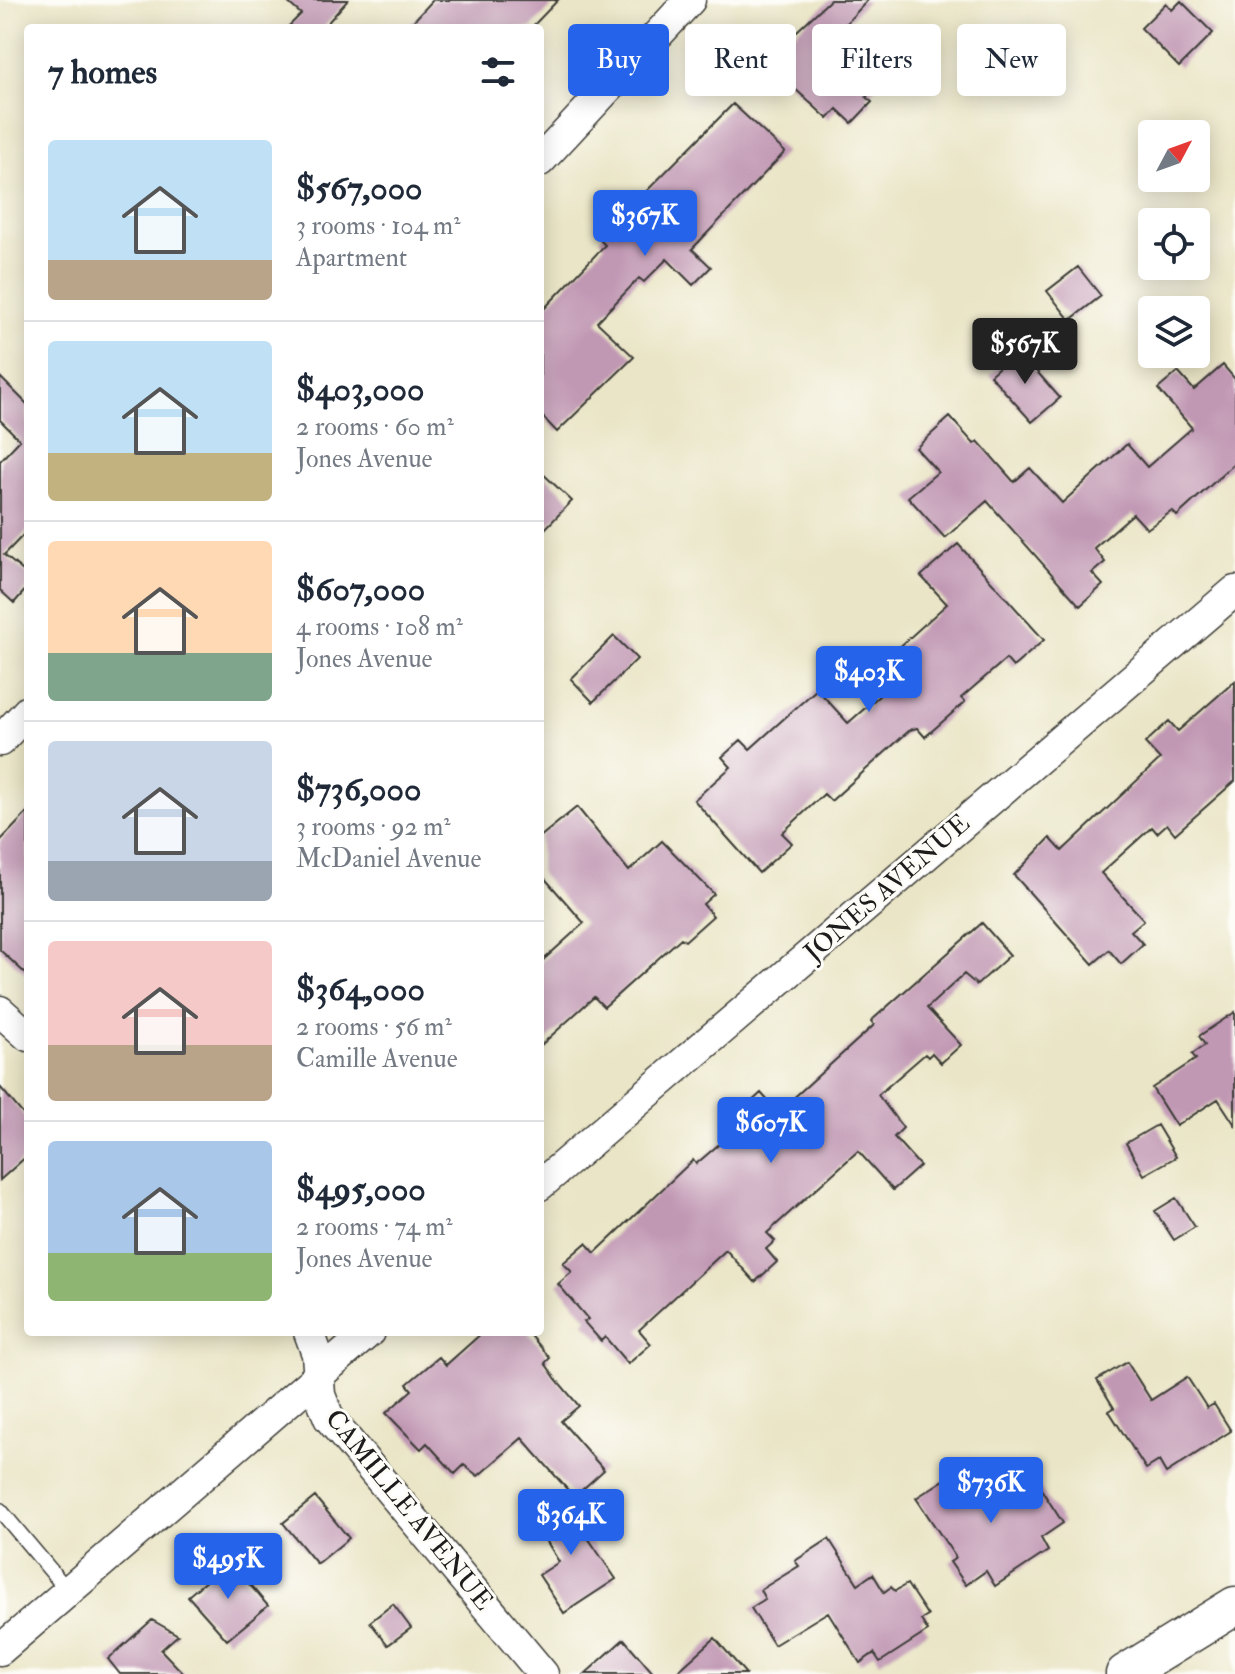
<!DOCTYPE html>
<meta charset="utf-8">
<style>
:root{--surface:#fff;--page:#f2f2f3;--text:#1f2937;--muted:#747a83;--line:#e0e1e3;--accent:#2563eb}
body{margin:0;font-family:"IM FELL Double Pica",serif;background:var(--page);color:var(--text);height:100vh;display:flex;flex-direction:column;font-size:30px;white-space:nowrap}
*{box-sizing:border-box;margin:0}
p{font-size:26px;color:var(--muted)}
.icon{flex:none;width:44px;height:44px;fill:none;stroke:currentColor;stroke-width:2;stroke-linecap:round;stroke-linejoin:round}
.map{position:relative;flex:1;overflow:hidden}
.details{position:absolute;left:24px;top:24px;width:520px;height:1312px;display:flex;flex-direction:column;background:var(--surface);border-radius:8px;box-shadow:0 4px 20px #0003}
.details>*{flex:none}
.hud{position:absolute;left:568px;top:24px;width:546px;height:72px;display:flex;gap:16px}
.needle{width:52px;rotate:49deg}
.fabs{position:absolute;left:1138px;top:120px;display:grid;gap:16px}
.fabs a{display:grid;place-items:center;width:72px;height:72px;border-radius:8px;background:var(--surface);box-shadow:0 4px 20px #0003;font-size:40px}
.price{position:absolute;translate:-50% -68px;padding:0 18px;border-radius:8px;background:var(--accent);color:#fff;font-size:26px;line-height:52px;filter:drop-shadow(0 2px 4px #0008)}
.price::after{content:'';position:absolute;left:50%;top:48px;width:24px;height:18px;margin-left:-12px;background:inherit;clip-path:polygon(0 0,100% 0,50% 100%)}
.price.active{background:#222;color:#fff}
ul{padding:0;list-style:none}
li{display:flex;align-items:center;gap:24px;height:200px;padding:0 24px}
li+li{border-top:2px solid var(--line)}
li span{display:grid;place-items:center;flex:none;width:224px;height:160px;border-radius:8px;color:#555}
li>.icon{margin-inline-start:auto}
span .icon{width:96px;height:96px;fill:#fffc;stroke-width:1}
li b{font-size:34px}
h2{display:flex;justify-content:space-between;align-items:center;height:96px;padding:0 24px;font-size:34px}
.tag{padding:0 28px;border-radius:8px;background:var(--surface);box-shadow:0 4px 20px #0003;font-size:28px;line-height:72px}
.tag.active{background:var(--accent);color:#fff}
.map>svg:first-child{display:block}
</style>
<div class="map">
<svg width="1235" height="1674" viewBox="0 0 1235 1674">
<rect width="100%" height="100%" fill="#fdfcf7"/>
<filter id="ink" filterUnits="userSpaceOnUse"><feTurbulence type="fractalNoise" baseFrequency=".0125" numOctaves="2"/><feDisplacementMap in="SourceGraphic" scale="16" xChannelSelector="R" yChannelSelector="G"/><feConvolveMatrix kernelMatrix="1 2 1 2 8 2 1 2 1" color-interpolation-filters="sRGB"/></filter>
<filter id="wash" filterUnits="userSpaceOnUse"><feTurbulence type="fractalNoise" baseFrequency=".006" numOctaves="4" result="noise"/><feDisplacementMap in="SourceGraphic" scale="32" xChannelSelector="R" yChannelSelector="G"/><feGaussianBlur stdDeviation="1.8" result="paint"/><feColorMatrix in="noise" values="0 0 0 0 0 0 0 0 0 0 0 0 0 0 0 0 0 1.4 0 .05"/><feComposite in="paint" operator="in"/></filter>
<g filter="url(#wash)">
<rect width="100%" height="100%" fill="#eae5c6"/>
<g id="blocks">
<path fill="#c198b4" d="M285 0H348L323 28H287L301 14Z
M433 0H558L531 28H407Z
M830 0H868L838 32 886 77 866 97 872 102 852 123 837 109 828 119 769 65 783 50 780 47Z
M1181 1 1213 33 1179 67 1141 28 1166 3 1172 10Z
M733 104 785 152 692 249 711 267 693 285 667 259 644 282 639 278 597 322 634 357 557 432 540 414V313L605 245 599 239Z
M1078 267 1101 296 1070 320 1047 291Z
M1018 350 1060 398 1032 422 990 375Z
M1223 365 1235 379V463L1177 516 1172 511 1147 529 1133 514 1094 548 1105 562 1092 573 1103 585 1080 606 987 501 945 538 908 497 938 472 916 448 950 417 974 444 978 441 1014 482 1030 468 1062 503 1127 444 1147 467 1192 428 1158 389 1178 372 1194 390Z
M0 377 28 405V530L4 555 28 575V587L14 603 0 590V461L20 440 0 420Z
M540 471 572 501 540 534Z
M958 544 1044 640 1013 667 1006 659 961 698 965 702 925 737 917 728 910 730 831 801 824 794 782 833 792 843 759 873 694 800 731 767 722 757 741 740 750 749 817 689 848 723 895 682 883 669 899 655 895 651 947 604 921 576Z
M614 636 637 659 593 702 571 679Z
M1235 681V781L1175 834 1167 824 1157 833 1152 827 1101 873 1144 920 1131 931 1143 944 1121 964 1109 950 1093 964 1014 875 1050 838 1062 851 1160 759 1145 743 1169 721 1178 731Z
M577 807 629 871 662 841 714 894 703 904 713 916 685 941 681 938 604 1007 594 997 540 1046V963L584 923 540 873V837Z
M28 812V976L0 950V841Z
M982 923 1010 955 977 985 964 974 927 1008 961 1045 941 1063 932 1053 928 1057 925 1054 878 1095 903 1128 894 1137 920 1166 893 1190 858 1151 767 1233 775 1241 766 1249 777 1262 755 1282 726 1250 639 1330 651 1344 628 1364 605 1337 601 1341 584 1322 588 1319 558 1284 572 1272 563 1263 586 1243 595 1253 693 1160 696 1164 745 1122 738 1114 761 1093 778 1112 874 1025 871 1021Z
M1235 1012V1125L1218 1099 1176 1126 1152 1088 1196 1059 1192 1054 1205 1045 1199 1036Z
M0 1087 28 1120V1155L0 1180Z
M1157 1125 1176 1157 1144 1175 1126 1143Z
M1176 1198 1195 1227 1174 1240 1155 1211Z
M483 1332H528L550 1358 545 1363 556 1379 579 1406 561 1421 604 1470 574 1497 522 1438 478 1476 464 1465 455 1474 427 1443 421 1449 386 1413 412 1390 407 1384 439 1357 446 1365Z
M1127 1362 1151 1400 1187 1377 1207 1408 1214 1404 1231 1431 1166 1473 1159 1461 1146 1469 1109 1411 1114 1408 1097 1380Z
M997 1468 1012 1492 1033 1477 1063 1523 1041 1538 1048 1551 995 1586 986 1571 966 1585 950 1562 956 1558 916 1498 947 1478 958 1494Z
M315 1497 349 1538 317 1564 283 1523Z
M567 1497 583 1524 580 1526 616 1579 564 1613 539 1575 559 1562 533 1518Z
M829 1539 858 1584 873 1574 884 1592 891 1587 895 1591 907 1584 928 1616 921 1620 928 1631 880 1662 874 1653 860 1663 828 1612 774 1645 751 1608 765 1599 760 1590 799 1566 795 1561Z
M233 1565 268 1606 227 1640 188 1596 220 1569 224 1573Z
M393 1604 411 1628 388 1645 370 1622Z
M152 1620 178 1635 161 1650 184 1674H120L108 1659Z
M715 1638 746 1674H675Z
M624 1639 654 1674H585Z"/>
</g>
</g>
<g filter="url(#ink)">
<use href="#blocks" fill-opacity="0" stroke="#3b3a36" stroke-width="2"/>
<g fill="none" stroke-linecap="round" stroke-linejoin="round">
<g stroke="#3b3a36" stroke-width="17">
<path id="service" d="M0 1510 68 1591"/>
</g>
<g stroke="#3b3a36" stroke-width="33">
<path id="minor" d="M540 161 690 0
M0 741 28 711
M0 1011 28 1036
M540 1185 1235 591
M309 1332 317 1354 320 1395 329 1418 543 1674
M0 1650 369 1332"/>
</g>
<g stroke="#3b3a36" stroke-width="41">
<path id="tertiary" d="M1125 1674 1235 1606"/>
</g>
<use href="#service" stroke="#fff" stroke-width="14"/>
<use href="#minor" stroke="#fff" stroke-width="30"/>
<use href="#tertiary" stroke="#fff" stroke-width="38"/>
</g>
</g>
<g text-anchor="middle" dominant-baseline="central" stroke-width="6" stroke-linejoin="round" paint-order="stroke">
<g font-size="26" fill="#1c1c1c" stroke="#fdfcf7">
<text transform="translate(887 888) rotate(-41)">JONES AVENUE</text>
<text transform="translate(409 1510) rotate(51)">CAMILLE AVENUE</text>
</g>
</g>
</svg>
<div class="fabs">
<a><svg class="needle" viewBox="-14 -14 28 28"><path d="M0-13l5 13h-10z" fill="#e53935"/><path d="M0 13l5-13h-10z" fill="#747a83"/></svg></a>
<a><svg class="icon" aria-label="locate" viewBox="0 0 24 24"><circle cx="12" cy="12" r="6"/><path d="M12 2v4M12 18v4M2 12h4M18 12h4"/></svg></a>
<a><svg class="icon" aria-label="layers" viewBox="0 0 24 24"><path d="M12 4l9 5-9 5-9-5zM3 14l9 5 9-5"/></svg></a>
</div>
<b class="price" style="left:645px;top:258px">$367K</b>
<b class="price active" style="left:1025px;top:386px">$567K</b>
<b class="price" style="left:869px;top:714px">$403K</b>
<b class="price" style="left:771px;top:1165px">$607K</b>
<b class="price" style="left:991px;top:1525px">$736K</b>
<b class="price" style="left:571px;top:1557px">$364K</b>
<b class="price" style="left:228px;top:1601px">$495K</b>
<div class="hud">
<a class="tag active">Buy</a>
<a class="tag">Rent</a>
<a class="tag">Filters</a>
<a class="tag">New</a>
</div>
<section class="details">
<h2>7 homes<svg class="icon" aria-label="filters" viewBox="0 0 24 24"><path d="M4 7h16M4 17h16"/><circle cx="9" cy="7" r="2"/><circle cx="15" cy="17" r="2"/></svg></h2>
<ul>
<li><span style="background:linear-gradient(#bfe0f5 75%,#b9a48a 0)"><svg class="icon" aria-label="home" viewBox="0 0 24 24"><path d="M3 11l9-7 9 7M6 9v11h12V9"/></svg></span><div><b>$567,000</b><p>3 rooms · 104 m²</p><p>Apartment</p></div></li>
<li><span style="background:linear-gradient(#bfe0f5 70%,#c2b280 0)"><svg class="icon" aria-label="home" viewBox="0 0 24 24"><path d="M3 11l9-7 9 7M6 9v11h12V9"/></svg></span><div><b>$403,000</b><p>2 rooms · 60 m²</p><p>Jones Avenue</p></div></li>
<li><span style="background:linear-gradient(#ffd9b3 70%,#7fa58c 0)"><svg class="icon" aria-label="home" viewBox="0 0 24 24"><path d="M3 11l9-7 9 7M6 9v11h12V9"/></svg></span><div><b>$607,000</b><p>4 rooms · 108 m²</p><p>Jones Avenue</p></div></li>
<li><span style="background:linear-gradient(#c9d6e8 75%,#9aa5b1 0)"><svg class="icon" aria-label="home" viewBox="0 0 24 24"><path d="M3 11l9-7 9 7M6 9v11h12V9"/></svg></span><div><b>$736,000</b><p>3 rooms · 92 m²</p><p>McDaniel Avenue</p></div></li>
<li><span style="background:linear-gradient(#f6c9c9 65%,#b9a48a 0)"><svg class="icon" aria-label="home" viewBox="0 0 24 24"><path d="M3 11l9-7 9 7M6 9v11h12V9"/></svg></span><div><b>$364,000</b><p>2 rooms · 56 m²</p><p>Camille Avenue</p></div></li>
<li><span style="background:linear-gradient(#a9c7e8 70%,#8fb573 0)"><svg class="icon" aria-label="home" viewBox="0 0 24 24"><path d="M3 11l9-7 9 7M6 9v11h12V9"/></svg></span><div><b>$495,000</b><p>2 rooms · 74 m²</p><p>Jones Avenue</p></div></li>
</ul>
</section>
</div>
